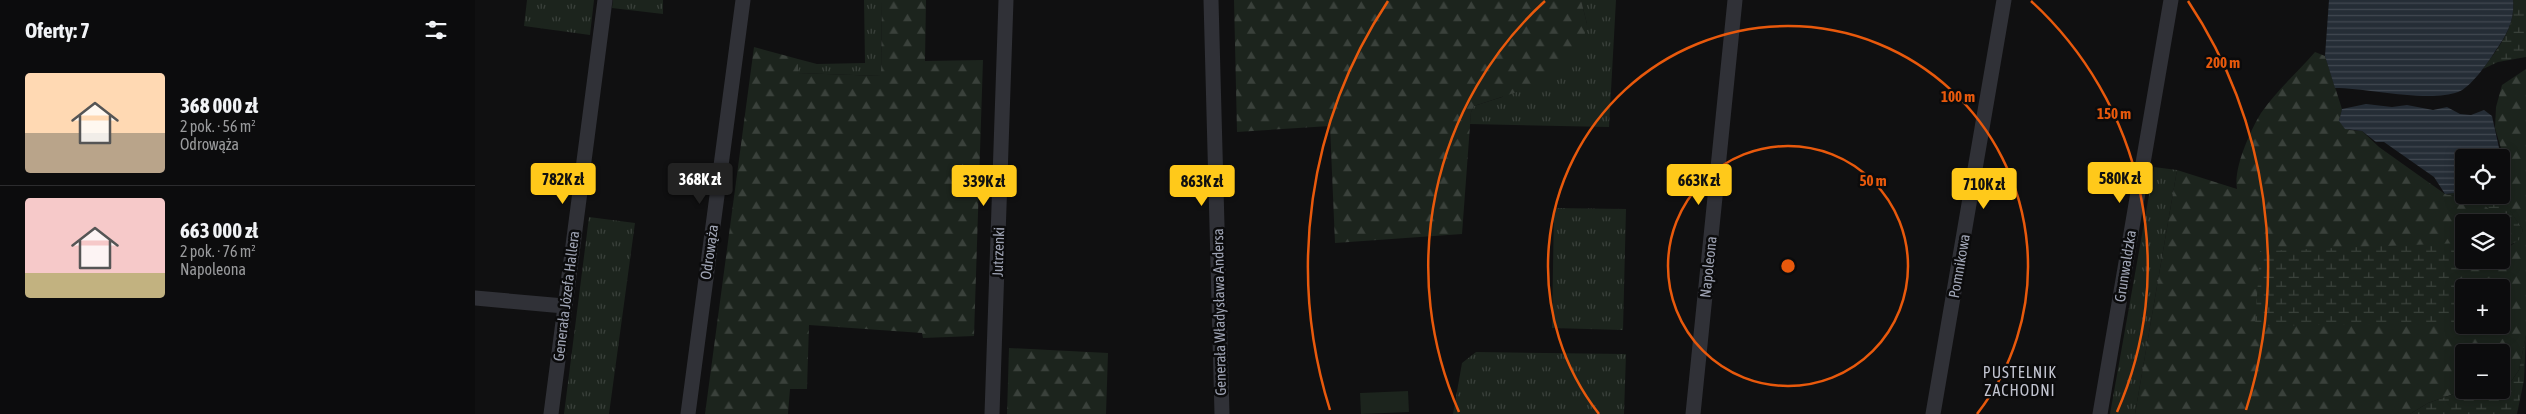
<!DOCTYPE html>
<html lang="pl">
<meta charset="utf-8">
<style>
:root{--surface:#0c0c0d;--page:#1a1a1b;--text:#f1f3f6;--muted:#9a9b9d;--line:#2c2c2e;--accent:#ffc91a}
body{margin:0;font-family:"Asap Condensed",sans-serif;background:var(--page);color:var(--text);height:100vh;display:flex;flex-direction:column;font-size:19px;white-space:nowrap}
*{box-sizing:border-box;margin:0}
p{font-size:16px;color:var(--muted)}
.icon{flex:none;width:28px;height:28px;fill:none;stroke:currentColor;stroke-width:2;stroke-linecap:round;stroke-linejoin:round}
.map{position:relative;flex:1;overflow:hidden}
.side{display:flex;flex-direction:column;background:var(--surface);width:475px}
.side>*{flex:none}
.fabs{position:absolute;left:1980px;top:149px;display:grid;gap:10px}
.fabs a{display:grid;place-items:center;width:55px;height:55px;border-radius:5px;background:var(--surface);box-shadow:0 2px 12px #0003,0 0 0 1px var(--line);font-size:25px}
.price{position:absolute;translate:-50% -42px;padding:0 11px;border-radius:5px;background:var(--accent);color:#111;font-size:16px;line-height:32px;filter:drop-shadow(0 1px 2px #0008)}
.price::after{content:'';position:absolute;left:50%;top:30px;width:15px;height:11px;margin-left:-8px;background:inherit;clip-path:polygon(0 0,100% 0,50% 100%)}
.price.on{background:#222;color:#fff}
ul{padding:0;list-style:none}
li{display:flex;align-items:center;gap:15px;height:125px;padding:0 25px}
li+li{border-top:1px solid var(--line)}
li span{display:grid;place-items:center;flex:none;width:140px;height:100px;border-radius:5px;color:#555}
li>.icon{margin-inline-start:auto}
span .icon{width:60px;height:60px;fill:#fffc;stroke-width:1}
li b{font-size:21px}
h2{display:flex;justify-content:space-between;align-items:center;height:60px;padding:0 25px;font-size:21px}
main{display:flex;flex:1;min-height:0}
.map>svg:first-child{display:block}
</style>
<main>
<section class="side">
<h2>Oferty: 7<svg class="icon" aria-label="filters" viewBox="0 0 24 24"><path d="M4 7h16M4 17h16"/><circle cx="9" cy="7" r="2"/><circle cx="15" cy="17" r="2"/></svg></h2>
<ul>
<li><span style="background:linear-gradient(#ffd9b3 60%,#b9a48a 0)"><svg class="icon" aria-label="home" viewBox="0 0 24 24"><path d="M3 11l9-7 9 7M6 9v11h12V9"/></svg></span><div><b>368 000 zł</b><p>2 pok. · 56 m²</p><p>Odrowąża</p></div></li>
<li><span style="background:linear-gradient(#f6c9c9 75%,#c2b280 0)"><svg class="icon" aria-label="home" viewBox="0 0 24 24"><path d="M3 11l9-7 9 7M6 9v11h12V9"/></svg></span><div><b>663 000 zł</b><p>2 pok. · 76 m²</p><p>Napoleona</p></div></li>
</ul>
</section>
<div class="map">
<svg width="2051" height="414" viewBox="0 0 2051 414">
<defs>
<pattern id="grass-tufts" width="24" height="20" patternUnits="userSpaceOnUse" patternTransform="scale(1.25)"><rect width="24" height="20" fill="#1c241d"/><path d="M3 7l-1-3M5 7V3M7 7l1-3M15 17l-1-3M17 17v-4M19 17l1-3" fill="none" stroke="#3a413b"/></pattern>
<pattern id="forest-firs" width="22" height="20" patternUnits="userSpaceOnUse" patternTransform="scale(1.25)"><rect width="22" height="20" fill="#1c241d"/><path d="M5 1l3.5 6h-7zM16 11l3.5 6h-7z" fill="#3a413b"/></pattern>
<pattern id="wetland-marsh" width="20" height="14" patternUnits="userSpaceOnUse" patternTransform="scale(1.25)"><rect width="20" height="14" fill="#1c241d"/><path d="M1 5h8M5 5V1M11 12h8M15 12V8" fill="none" stroke="#3a413b"/></pattern>
<pattern id="water-rules" width="6" height="5" patternUnits="userSpaceOnUse" patternTransform="scale(1.25)"><rect width="6" height="5" fill="#252d36"/><path d="M0 2.5h6" fill="none" stroke="#414851"/></pattern>
</defs>
<rect width="100%" height="100%" fill="#101011"/>
<path fill="url(#grass-tufts)" d="M52 0H119L115 35 49 26Z
M138 0H188V14L137 8Z
M389 0H407L406 76 323 73V59L342 64 390 63Z
M1106 0H1141L1134 127 995 124 996 112 999 106 1027 97 1112 24Z
M1679 167 1702 170 1660 414H1635Z
M1079 208 1151 209 1148 330 1077 328Z
M114 217 160 223 134 414H89Z
M1001 352 1151 354 1149 414H978L987 363Z"/>
<path fill="url(#forest-firs)" fill-rule="evenodd" d="M407 0H451L450 61 508 60 499 336 448 338 447 333 334 325 332 389H315L313 414H230L279 47 323 59V73L406 76Z
M759 0H1106L1112 24 1107 47 1091 64 1054 88 999 106 996 112 987 234 860 243 855 126 762 132Z
M1840 52 1850 56 1867 109 1864 121 1874 130 1887 131 1904 147 1970 194 2004 201 2016 209 2029 223 2026 234V222H1989V260H2026V238L2030 248C2040 245 2044 239 2048 230L2033 208 2028 186 2032 169 2020 128 2021 107 2027 85 2051 69V335L2044 370 2033 386 2026 385V352H1989L1990 390 1953 403 1935 414H1660L1702 170 1762 189C1758 169 1775 131 1786 113 1801 91 1823 72 1840 52ZM1989 288H2026V325H1989Z
M534 348 633 353 631 414H532Z"/>
<path fill="url(#wetland-marsh)" d="M2038 0H2051V57L2023 62 2008 69C2023 48 2041 27 2038 0Z
M2024 147C2035 169 2028 165 2028 186 2028 203 2039 216 2048 230L2044 240 2030 248 2026 238 2028 223C2008 200 1999 200 1970 194L1989 192V195H2026L2027 161Z
M1986 243 1979 323 1780 326 1785 251Z
M2051 335 2049 380 2042 414H1935L1953 403 1990 390H2026V385L2033 386 2044 370Z"/>
<path fill="#1c241d" d="M933 391 934 412 886 414 885 393Z"/>
<path fill="url(#water-rules)" d="M1854 0H2038C2040 21 2031 36 2019 53 2012 64 1995 88 1983 92 1954 103 1892 88 1860 88L1850 56Z
M1891 104 1917 107 1932 105 1958 110 1972 107 1985 114 1996 115 2009 110 2017 116 2026 157 1989 158V192L1970 194 1959 177 1909 142H1901L1887 131 1870 129 1864 121 1867 109Z"/>
<g fill="none" stroke-linecap="round" stroke-linejoin="round">
<path stroke="#303137" stroke-width="15" d="M736 0 747 414
M0 298 89 306
M76 414 130 0
M213 414 268 0
M517 414 531 0
M1218 414 1260 0
M1458 414 1529 0
M1625 414 1696 0"/>
</g>
<g fill="none" stroke="#e8590c" stroke-width="2.5">
<circle cx="1313" cy="266" r="120"/>
<path d="M1124 414A240 240 0 1 1 1502 414"/>
<path d="M984 412A360 360 0 0 1 1070 1M1556 1A360 360 0 0 1 1642 412"/>
<path d="M855 410A480 480 0 0 1 913 1M1713 1A480 480 0 0 1 1771 410"/>
</g>
<g text-anchor="middle" dominant-baseline="central" stroke-width="5" stroke-linejoin="round" paint-order="stroke">
<g font-size="15" fill="#9fa4b4" stroke="#0b0b0c">
<text transform="translate(234 252) rotate(-82)">Odrowąża</text>
<text transform="translate(523 252) rotate(-88)">Jutrzenki</text>
<text transform="translate(1484 266) rotate(-80)">Pomnikowa</text>
<text transform="translate(1650 266) rotate(-81)">Grunwaldzka</text>
<text transform="translate(1233 267) rotate(-84)">Napoleona</text>
<text transform="translate(91 296) rotate(-83)">Generała Józefa Hallera</text>
<text transform="translate(744 312) rotate(-91)">Generała Władysława Andersa</text>
</g>
<g font-size="16" letter-spacing="1" fill="#c1c3cf" stroke="#0b0b0c">
<text x="1545" y="372">PUSTELNIK<tspan x="1545" dy="18">ZACHODNI</tspan></text>
</g>
</g>
<circle cx="1313" cy="266" r="8" fill="#e8590c" stroke="#0b0b0c" stroke-width="2.5"/>
<g font-size="15" text-anchor="middle" font-weight="bold" fill="#e8590c" stroke="#0b0b0c" stroke-width="5" stroke-linejoin="round" paint-order="stroke">
<text x="1748" y="68">200 m</text>
<text x="1483" y="102">100 m</text>
<text x="1639" y="119">150 m</text>
<text x="1398" y="186">50 m</text>
</g>
</svg>
<div class="fabs">
<a><svg class="icon" aria-label="locate" viewBox="0 0 24 24"><circle cx="12" cy="12" r="6"/><path d="M12 2v4M12 18v4M2 12h4M18 12h4"/></svg></a>
<a><svg class="icon" aria-label="layers" viewBox="0 0 24 24"><path d="M12 4l9 5-9 5-9-5zM3 14l9 5 9-5"/></svg></a>
<a>+</a>
<a>−</a>
</div>
<b class="price" style="left:1645px;top:204px">580K zł</b>
<b class="price" style="left:88px;top:205px">782K zł</b>
<b class="price on" style="left:225px;top:205px">368K zł</b>
<b class="price" style="left:1224px;top:206px">663K zł</b>
<b class="price" style="left:509px;top:207px">339K zł</b>
<b class="price" style="left:727px;top:207px">863K zł</b>
<b class="price" style="left:1509px;top:210px">710K zł</b>
</div>
</main>
